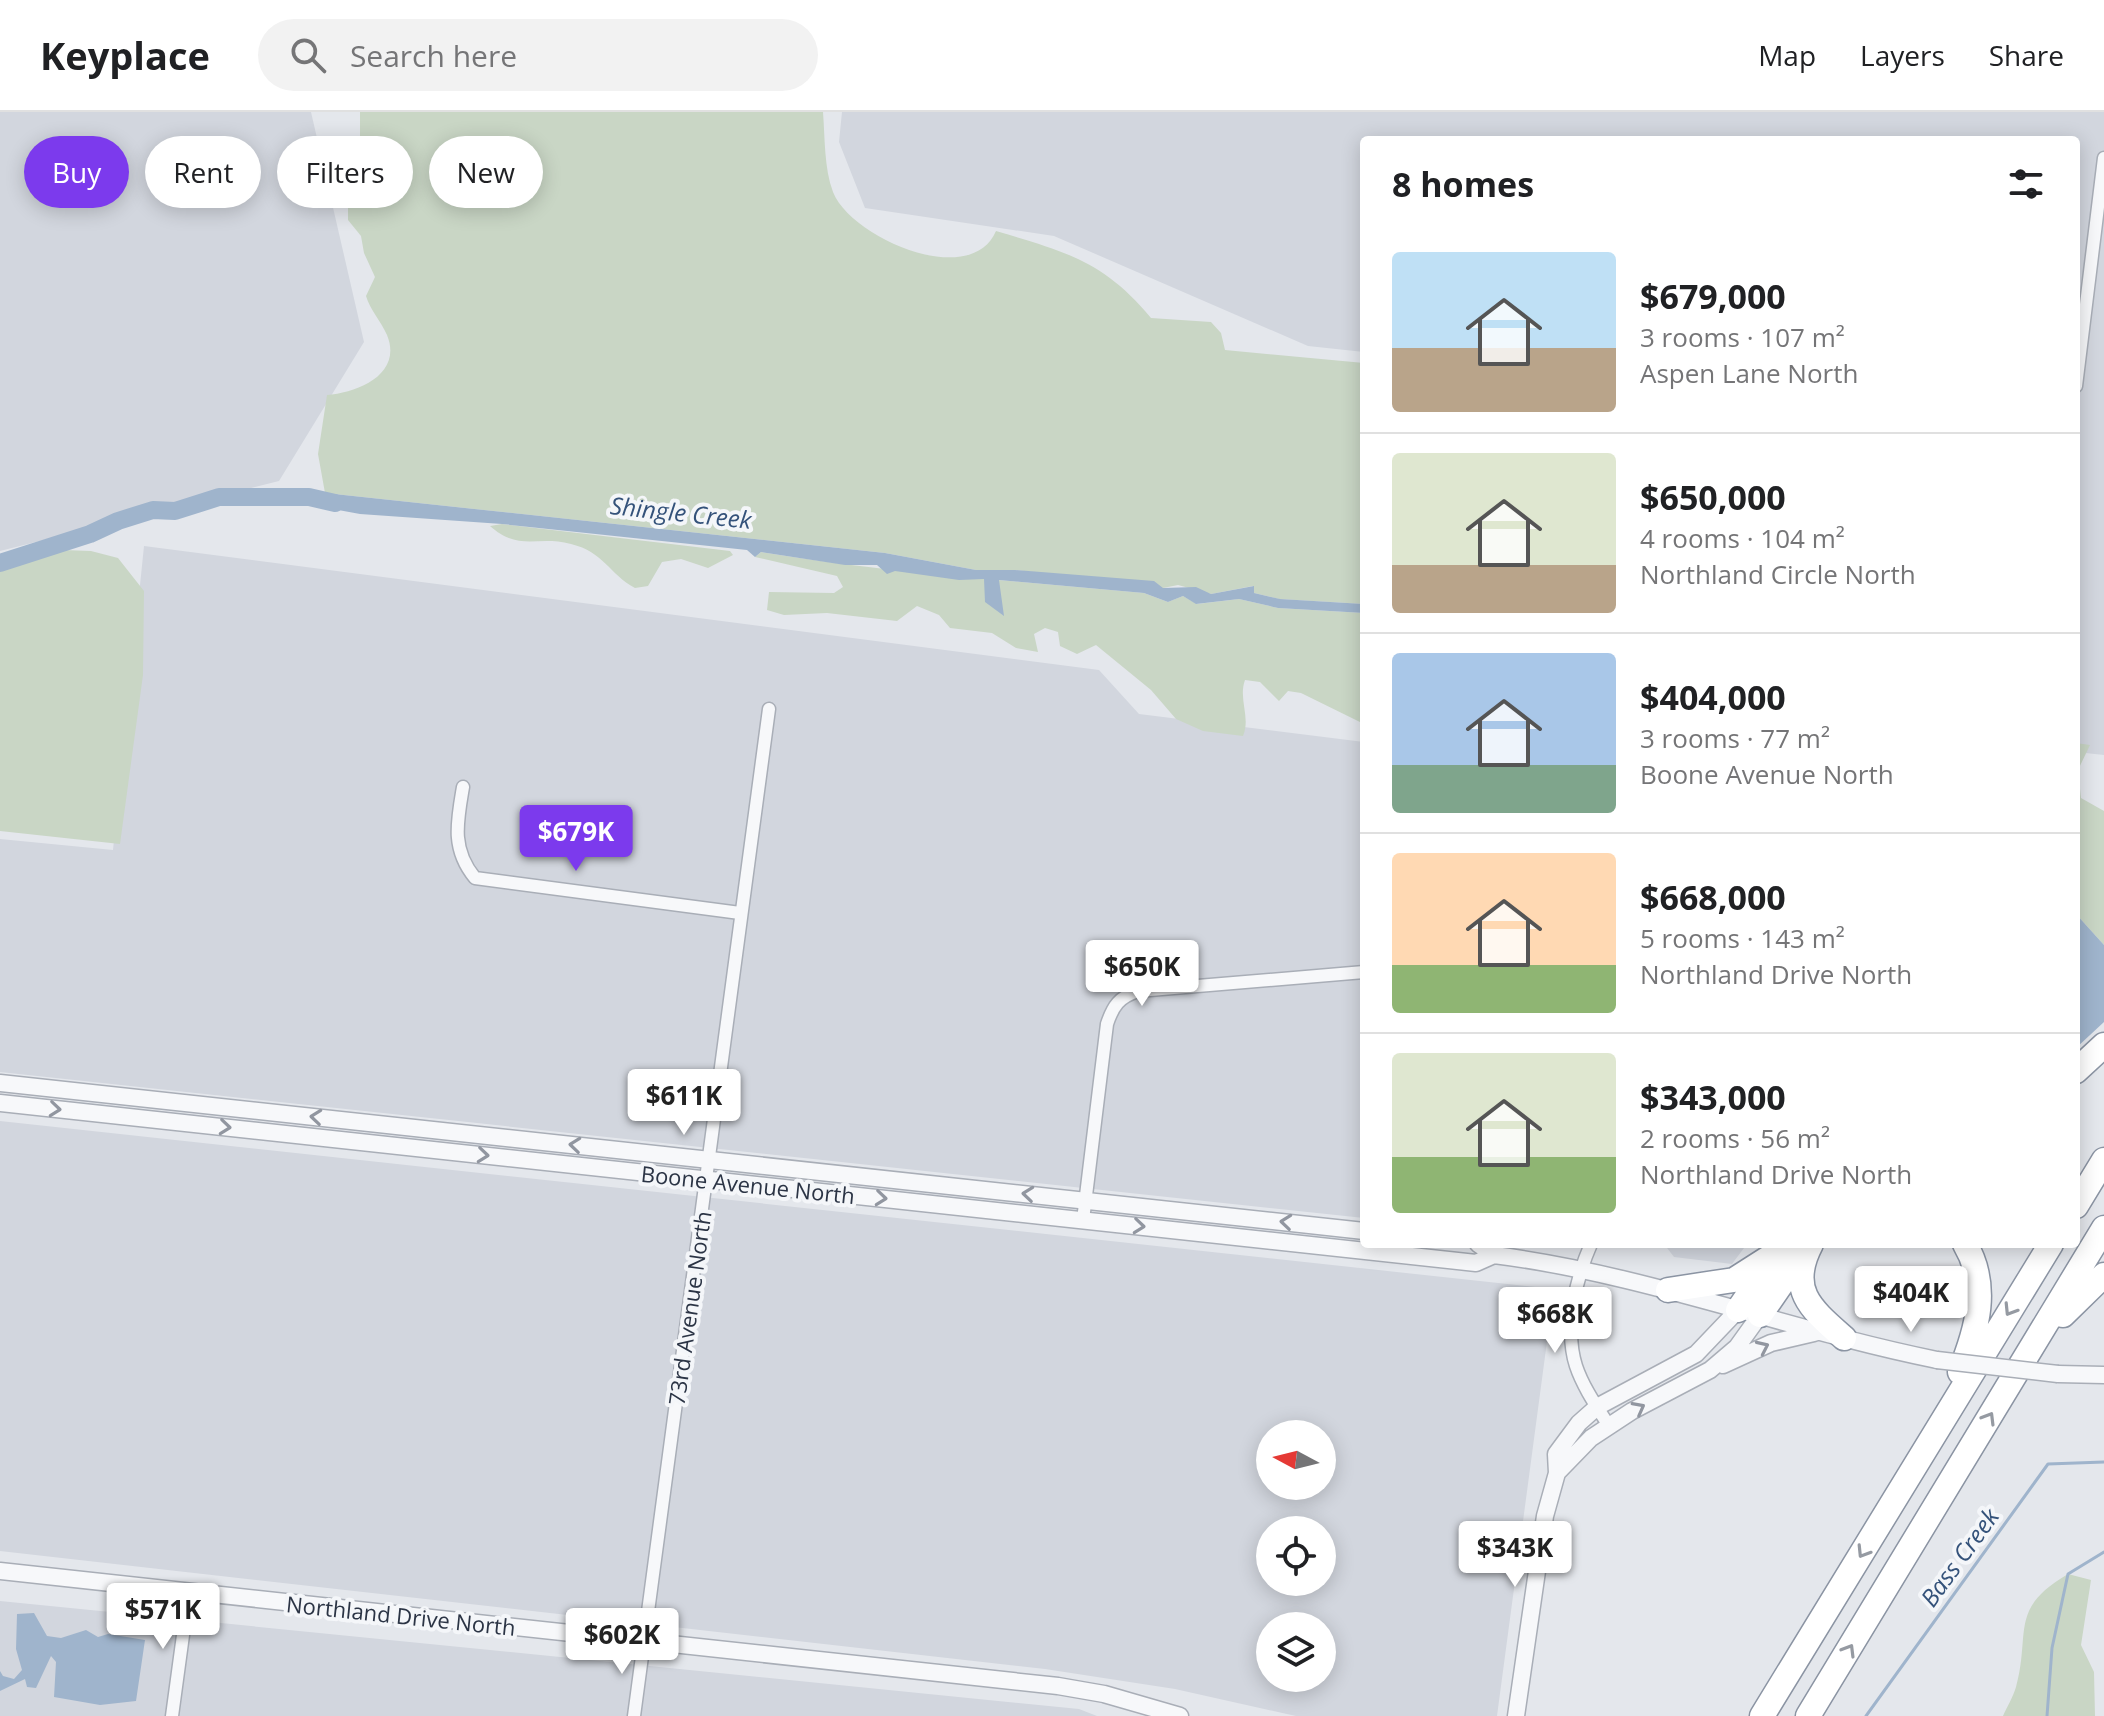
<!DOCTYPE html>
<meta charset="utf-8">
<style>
:root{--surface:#fff;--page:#f2f2f2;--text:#202124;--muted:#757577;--line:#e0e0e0;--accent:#7c3aed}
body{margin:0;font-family:"Open Sans",sans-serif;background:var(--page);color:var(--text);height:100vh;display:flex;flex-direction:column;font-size:30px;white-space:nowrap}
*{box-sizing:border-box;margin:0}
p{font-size:26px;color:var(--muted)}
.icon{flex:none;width:44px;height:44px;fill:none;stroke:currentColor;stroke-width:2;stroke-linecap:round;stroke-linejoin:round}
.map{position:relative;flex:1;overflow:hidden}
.sheet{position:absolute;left:1360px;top:24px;width:720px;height:1112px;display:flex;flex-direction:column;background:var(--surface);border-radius:8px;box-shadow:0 4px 20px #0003}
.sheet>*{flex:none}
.hud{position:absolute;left:24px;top:24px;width:760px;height:72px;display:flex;gap:16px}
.needle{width:52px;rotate:277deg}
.buttons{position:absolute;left:1256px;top:1308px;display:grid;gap:16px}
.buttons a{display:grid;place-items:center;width:80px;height:80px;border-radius:50%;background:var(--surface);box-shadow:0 4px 20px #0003;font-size:40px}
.price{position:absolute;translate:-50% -68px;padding:0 18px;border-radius:8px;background:#fff;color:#222;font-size:26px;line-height:52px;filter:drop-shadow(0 2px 4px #0008)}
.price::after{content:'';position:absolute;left:50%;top:48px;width:24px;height:18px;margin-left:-12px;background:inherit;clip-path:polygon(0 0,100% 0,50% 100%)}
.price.on{background:var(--accent);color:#fff}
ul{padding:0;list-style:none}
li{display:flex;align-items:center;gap:24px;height:200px;padding:0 32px}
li+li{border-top:2px solid var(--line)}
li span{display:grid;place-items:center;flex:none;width:224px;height:160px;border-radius:8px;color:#555}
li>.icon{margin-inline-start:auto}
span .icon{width:96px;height:96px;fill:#fffc;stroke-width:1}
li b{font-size:34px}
h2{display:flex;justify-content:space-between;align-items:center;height:96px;padding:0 32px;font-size:34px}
.tag{padding:0 28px;border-radius:36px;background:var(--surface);box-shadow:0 4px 20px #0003;font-size:28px;line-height:72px}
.tag.on{background:var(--accent);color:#fff}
header{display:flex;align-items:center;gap:48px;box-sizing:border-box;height:112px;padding:0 40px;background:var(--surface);border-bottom:2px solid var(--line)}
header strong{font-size:38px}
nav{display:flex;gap:44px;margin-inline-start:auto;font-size:28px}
.search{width:560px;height:72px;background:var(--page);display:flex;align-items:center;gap:20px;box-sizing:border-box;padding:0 28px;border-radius:44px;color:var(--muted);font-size:30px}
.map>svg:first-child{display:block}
</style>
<header>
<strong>Keyplace</strong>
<div class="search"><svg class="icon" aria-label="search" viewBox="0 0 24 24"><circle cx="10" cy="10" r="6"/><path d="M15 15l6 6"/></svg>Search here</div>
<nav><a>Map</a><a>Layers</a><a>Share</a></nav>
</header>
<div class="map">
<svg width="2104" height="1604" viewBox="0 0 2104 1604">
<rect width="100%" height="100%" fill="#e4e7ec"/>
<path fill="#d2d6de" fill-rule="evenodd" d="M0 0H311L364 230 279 369 0 439Z
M842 0H2104V643L2076 640V28H1364V240L1308 234 1054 124 865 96 839 30Z
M144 434 1099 558 1139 602 1364 630V1106L0 960V727L113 738Z
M0 1009 1554 1177 1497 1604H1296L1175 1577 1045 1557 0 1439ZM1270 1322H1322V1374H1270ZM1270 1418H1322V1470H1270ZM1270 1514H1322V1566H1270Z
M1664 1132H1747L1732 1152 1674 1145Z
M0 1489 1079 1597 1097 1604H0Z"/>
<path fill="#c9d6c5" d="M360 0H823C825 25 824 56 833 80 851 126 971 178 996 119 1064 139 1104 149 1151 206L1211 210 1221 221 1225 238 1364 251V492L1279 487 1254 481 1253 474 1211 482 1178 473 1163 476 1015 458H976L885 441 325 381 318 342 327 283C358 281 403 262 387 223 381 209 370 198 366 184L375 165 364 141 361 124 348 108V89L356 67 360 37Z
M502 412 730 439 733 443 708 456 681 447 662 450 648 474 635 476C609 462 604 440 571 432 537 423 519 440 490 414Z
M63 438 91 439 118 446 144 479 143 563 120 732 0 719V457Z
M761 440C835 452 909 460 984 467L1003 503 998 468 1144 481 1168 490 1183 484 1197 492 1239 487 1278 496 1364 501V612L1301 581 1288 579 1279 589 1260 570 1245 568C1238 587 1251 605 1243 624L1203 619 1176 607 1151 578 1096 533 1077 542 1060 534 1058 520 1045 516 1034 522 1038 540 1016 536 992 521 950 516 939 503 917 494 897 509 827 501 784 503 767 498 769 480 834 481 843 475 837 464 755 445Z
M2076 631 2090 633 2078 658 2081 686 2104 699V833L2076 802Z
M2068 1462 2091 1468 2081 1533 2094 1560 2095 1604H2003C2007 1595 2013 1585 2016 1575 2031 1521 2008 1497 2068 1462Z"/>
<path fill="#9fb4cc" d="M325 381 885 441 976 458H1015L1154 469 1163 476 1196 475 1211 482 1254 474V481L1280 487 1364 492V501L1278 496 1239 487 1196 492 1183 484 1168 490 1144 481 999 468 1004 504 985 490 984 467 959 468 895 459 887 462 877 453H845L761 440 755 445 747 438 502 412 360 402 322 395 309 382Z
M2076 802 2104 833V910L2076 936Z
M34 1501 47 1524 61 1526 86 1518 98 1525 108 1522 145 1528 136 1589 100 1593 54 1585 56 1550 51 1544 36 1576 27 1575 25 1567 0 1579V1559L3 1564 14 1567 22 1558 16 1537 17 1502Z"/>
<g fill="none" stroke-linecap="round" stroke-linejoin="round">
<path stroke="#9fb4cc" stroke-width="3" d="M1866 1604 2048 1352 2104 1350
M2047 1604 2052 1536 2068 1462 2104 1440"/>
<path stroke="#9fb4cc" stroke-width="18" d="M0 451 90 422 118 409 153 398 175 399 219 385H309L335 391"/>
<g stroke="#a9aeb7" stroke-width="15">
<path id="minor" d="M2076 274 2104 46
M463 675C457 710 451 737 475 766L740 801
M1083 1108 1107 912C1113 894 1119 885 1138 879L1364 860
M1591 1132C1576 1166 1564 1217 1576 1254 1583 1275 1597 1295 1609 1314
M172 1604 189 1479
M634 1604 769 597"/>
</g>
<g stroke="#a9aeb7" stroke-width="19">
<path id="tertiary" d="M0 971 1364 1119
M0 991 1476 1151 1494 1143
M1478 1132 1494 1143C1645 1162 1788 1218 1937 1248
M1723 1253 1771 1231 1814 1221
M2058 1262 2104 1263
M1557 1361 1591 1326 1632 1299 1710 1258 1737 1235 1760 1203
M0 1459 1058 1574 1104 1582 1180 1604
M1516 1604 1545 1404 1557 1361 1556 1342 1579 1311 1597 1295 1696 1242 1738 1198"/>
</g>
<g stroke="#8b94a3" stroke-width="27">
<path id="motorway" d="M2076 959 2104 933
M2076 1094 2104 1048
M1811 1132C1787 1178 1811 1197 1844 1226
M1668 1178 1734 1168 1781 1138
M1738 1198 1768 1154
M1760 1203 1802 1142
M2063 1203 2104 1163
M1960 1260C1977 1218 1990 1174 1965 1132
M1762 1604 2051 1132
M1808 1604 2104 1116"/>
</g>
<use href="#minor" stroke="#f7f8fa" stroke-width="12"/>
<use href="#tertiary" stroke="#f7f8fa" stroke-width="16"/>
<use href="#motorway" stroke="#fff" stroke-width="24"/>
<g stroke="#a9aeb7" stroke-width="19" stroke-linecap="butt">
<path id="tertiary-bridge" d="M1937 1248 2058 1262"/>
</g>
<use href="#tertiary-bridge" stroke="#f7f8fa" stroke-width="16"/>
</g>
<defs><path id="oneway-chevron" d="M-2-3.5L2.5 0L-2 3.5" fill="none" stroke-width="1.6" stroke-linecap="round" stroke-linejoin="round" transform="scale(2)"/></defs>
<g stroke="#9196a0">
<use href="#oneway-chevron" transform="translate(55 997) rotate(6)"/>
<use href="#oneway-chevron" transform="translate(316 1005) rotate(-174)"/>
<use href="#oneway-chevron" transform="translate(225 1015) rotate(6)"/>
<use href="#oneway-chevron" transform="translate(575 1033) rotate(-174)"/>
<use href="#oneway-chevron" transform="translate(483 1043) rotate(6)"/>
<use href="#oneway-chevron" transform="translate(1028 1082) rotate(-174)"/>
<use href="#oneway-chevron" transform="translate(881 1086) rotate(6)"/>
<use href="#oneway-chevron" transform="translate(1286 1110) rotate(-174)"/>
<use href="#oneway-chevron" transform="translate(1139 1114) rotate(6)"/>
<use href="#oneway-chevron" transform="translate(1763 1235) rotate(-25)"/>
<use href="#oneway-chevron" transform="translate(1639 1296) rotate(-28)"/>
</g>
<g stroke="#959aa2">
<use href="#oneway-chevron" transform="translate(2010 1198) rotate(122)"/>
<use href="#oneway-chevron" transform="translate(1989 1306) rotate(-59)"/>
<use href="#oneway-chevron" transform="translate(1863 1440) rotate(122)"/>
<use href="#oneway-chevron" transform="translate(1849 1538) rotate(-59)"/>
</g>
<g text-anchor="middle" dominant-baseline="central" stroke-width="8" stroke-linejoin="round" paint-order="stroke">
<g font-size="22" fill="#2b3445" stroke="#f4f6f9">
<text transform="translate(748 1072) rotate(6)">Boone Avenue North</text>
<text transform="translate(689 1196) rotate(-82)">73rd Avenue North</text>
<text transform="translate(401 1503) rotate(6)">Northland Drive North</text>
</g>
<g font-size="24" font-style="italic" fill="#34527a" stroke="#f4f6f9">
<text transform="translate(681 400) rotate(6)">Shingle Creek</text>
<text transform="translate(1959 1445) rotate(-54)">Bass Creek</text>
</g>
</g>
</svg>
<div class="buttons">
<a><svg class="needle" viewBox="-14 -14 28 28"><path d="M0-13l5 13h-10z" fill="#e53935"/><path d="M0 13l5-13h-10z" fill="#757577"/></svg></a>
<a><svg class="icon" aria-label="locate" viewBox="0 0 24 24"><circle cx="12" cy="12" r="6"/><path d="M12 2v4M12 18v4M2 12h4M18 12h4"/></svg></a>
<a><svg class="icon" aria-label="layers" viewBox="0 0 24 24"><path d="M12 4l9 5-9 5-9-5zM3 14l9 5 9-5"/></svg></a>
</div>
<b class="price on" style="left:576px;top:761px">$679K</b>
<b class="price" style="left:1142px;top:896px">$650K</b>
<b class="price" style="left:684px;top:1025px">$611K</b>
<b class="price" style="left:1911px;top:1222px">$404K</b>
<b class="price" style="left:1555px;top:1243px">$668K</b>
<b class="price" style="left:1515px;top:1477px">$343K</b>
<b class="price" style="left:163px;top:1539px">$571K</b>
<b class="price" style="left:622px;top:1564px">$602K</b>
<div class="hud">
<a class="tag on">Buy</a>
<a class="tag">Rent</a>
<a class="tag">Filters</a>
<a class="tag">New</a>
</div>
<section class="sheet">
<h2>8 homes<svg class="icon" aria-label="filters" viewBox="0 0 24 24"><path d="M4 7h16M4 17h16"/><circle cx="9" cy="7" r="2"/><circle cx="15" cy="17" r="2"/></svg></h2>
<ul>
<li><span style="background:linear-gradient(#bfe0f5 60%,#b9a48a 0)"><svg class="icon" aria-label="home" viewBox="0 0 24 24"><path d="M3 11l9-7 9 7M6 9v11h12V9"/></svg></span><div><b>$679,000</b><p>3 rooms · 107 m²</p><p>Aspen Lane North</p></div></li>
<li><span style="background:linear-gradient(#dfe7d0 70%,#b9a48a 0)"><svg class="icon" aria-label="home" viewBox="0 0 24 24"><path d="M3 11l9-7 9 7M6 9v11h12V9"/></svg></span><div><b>$650,000</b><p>4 rooms · 104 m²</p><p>Northland Circle North</p></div></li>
<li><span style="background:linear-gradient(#a9c7e8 70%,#7fa58c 0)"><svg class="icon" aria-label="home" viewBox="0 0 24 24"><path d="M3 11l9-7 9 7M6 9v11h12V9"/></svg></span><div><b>$404,000</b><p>3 rooms · 77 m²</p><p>Boone Avenue North</p></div></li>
<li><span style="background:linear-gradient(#ffd9b3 70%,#8fb573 0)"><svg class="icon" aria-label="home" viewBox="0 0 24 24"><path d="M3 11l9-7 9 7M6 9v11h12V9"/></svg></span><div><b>$668,000</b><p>5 rooms · 143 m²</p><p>Northland Drive North</p></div></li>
<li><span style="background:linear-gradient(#dfe7d0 65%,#8fb573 0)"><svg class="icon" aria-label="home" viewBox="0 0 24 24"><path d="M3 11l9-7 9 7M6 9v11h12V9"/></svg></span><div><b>$343,000</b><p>2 rooms · 56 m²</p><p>Northland Drive North</p></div></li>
</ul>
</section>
</div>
